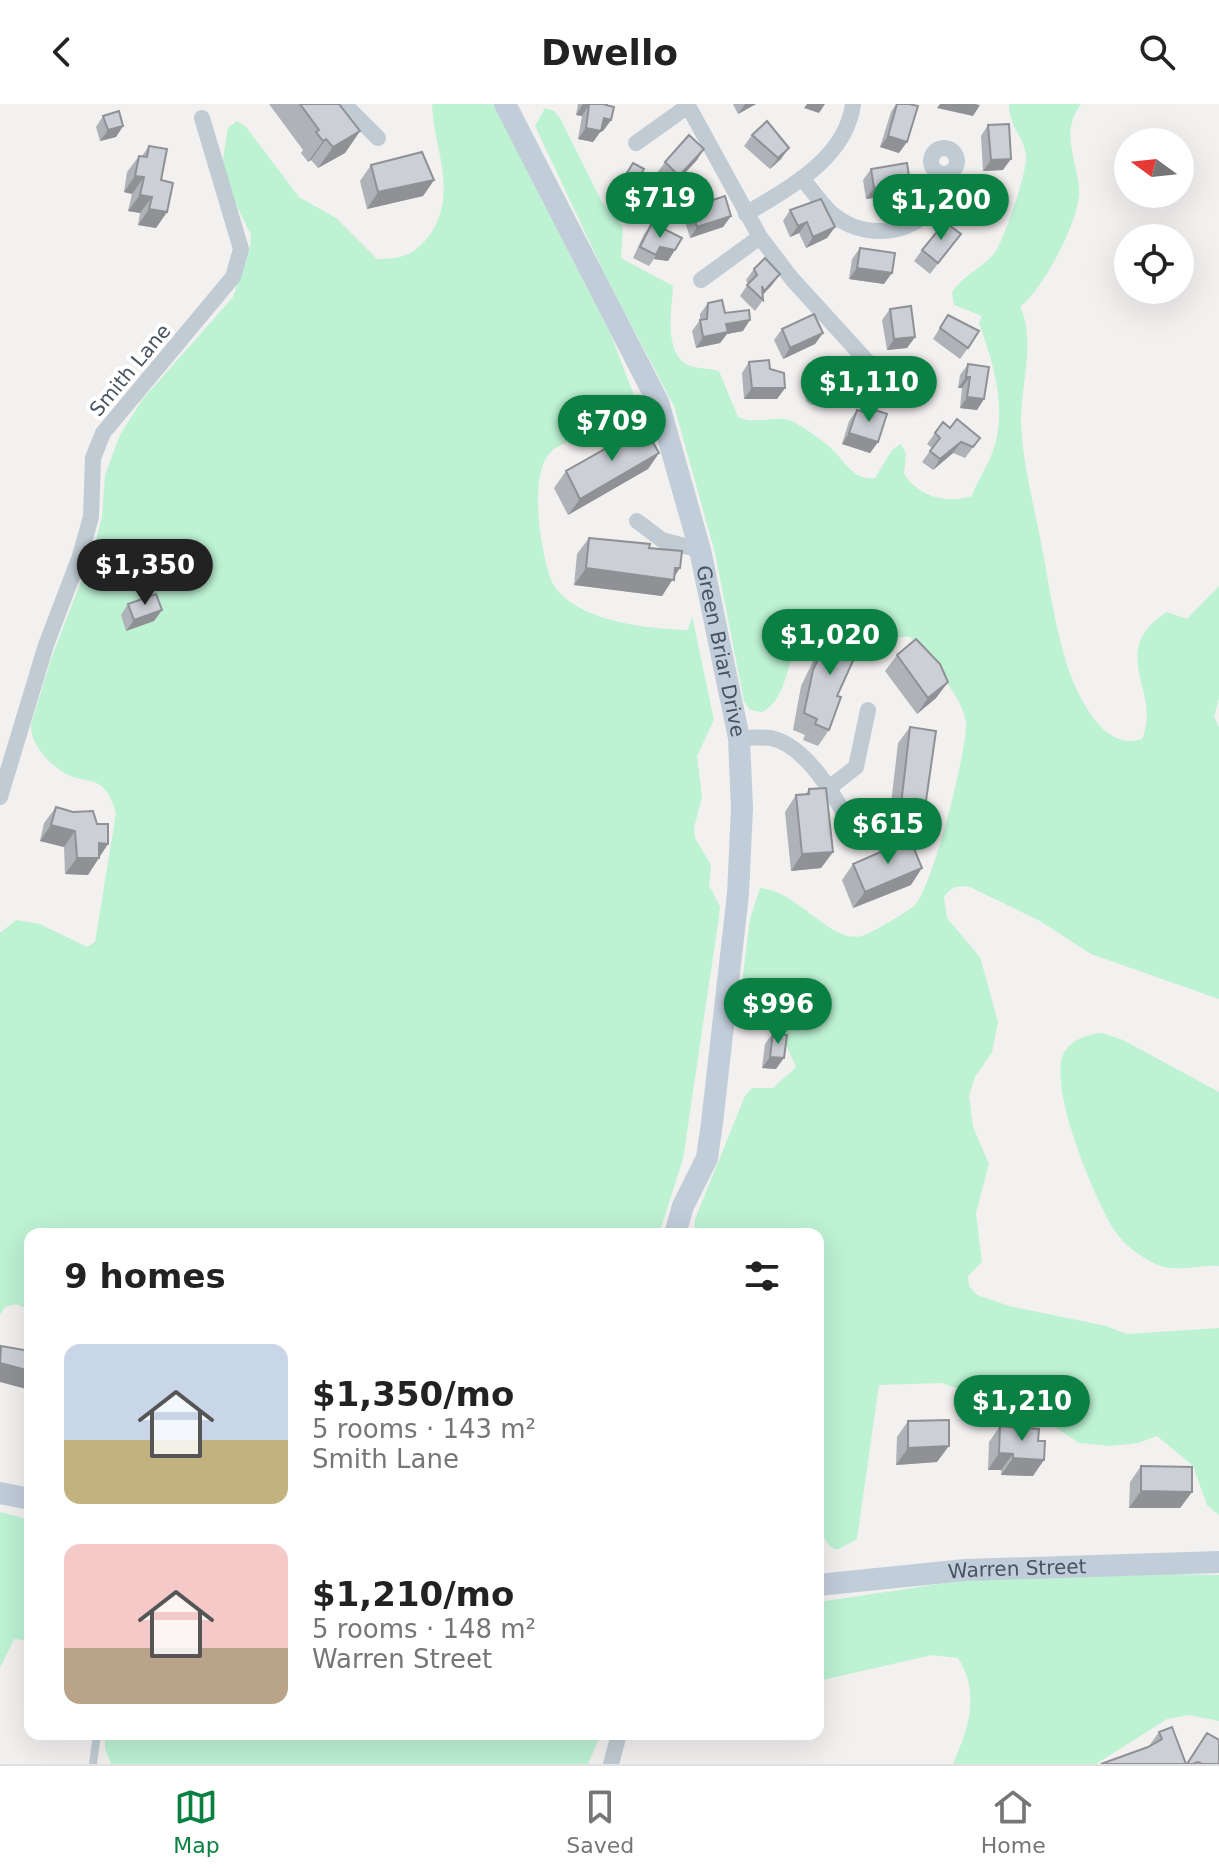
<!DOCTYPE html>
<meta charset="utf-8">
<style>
:root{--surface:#fff;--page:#f6f6f6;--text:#222;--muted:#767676;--line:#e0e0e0;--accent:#0b8043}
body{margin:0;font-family:"DejaVu Sans",sans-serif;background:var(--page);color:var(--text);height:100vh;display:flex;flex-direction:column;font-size:30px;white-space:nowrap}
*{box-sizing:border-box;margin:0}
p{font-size:26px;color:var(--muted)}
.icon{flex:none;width:44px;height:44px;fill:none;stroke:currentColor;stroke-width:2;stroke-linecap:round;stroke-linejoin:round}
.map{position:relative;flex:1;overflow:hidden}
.details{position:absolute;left:24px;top:1124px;width:800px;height:512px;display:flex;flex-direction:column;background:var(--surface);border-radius:16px;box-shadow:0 8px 32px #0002}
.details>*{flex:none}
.needle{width:52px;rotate:285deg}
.controls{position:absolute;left:1114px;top:24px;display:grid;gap:16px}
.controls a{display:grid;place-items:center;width:80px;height:80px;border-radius:50%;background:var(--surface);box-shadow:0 8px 32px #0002;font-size:40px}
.price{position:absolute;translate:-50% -68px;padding:0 18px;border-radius:28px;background:var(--accent);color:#fff;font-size:26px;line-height:52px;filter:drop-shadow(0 2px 4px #0008)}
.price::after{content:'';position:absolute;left:50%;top:48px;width:24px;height:18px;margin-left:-12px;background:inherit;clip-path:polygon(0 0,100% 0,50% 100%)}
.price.current{background:#222;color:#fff}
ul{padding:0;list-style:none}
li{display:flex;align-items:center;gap:24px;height:200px;padding:0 40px}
li span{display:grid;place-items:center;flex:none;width:224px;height:160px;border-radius:16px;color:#555}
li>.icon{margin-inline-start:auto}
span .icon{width:96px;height:96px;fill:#fffc;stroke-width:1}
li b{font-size:34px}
h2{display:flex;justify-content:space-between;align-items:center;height:96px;padding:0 40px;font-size:34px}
header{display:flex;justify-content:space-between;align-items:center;height:104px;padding:0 40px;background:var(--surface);font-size:36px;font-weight:700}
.dock{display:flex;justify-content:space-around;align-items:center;height:112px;border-top:2px solid var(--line);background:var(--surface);font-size:22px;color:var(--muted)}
.dock a{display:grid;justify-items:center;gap:4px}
.dock .current{color:var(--accent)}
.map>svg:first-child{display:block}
</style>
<header><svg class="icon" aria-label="back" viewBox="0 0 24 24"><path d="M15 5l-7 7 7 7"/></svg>Dwello<svg class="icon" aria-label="search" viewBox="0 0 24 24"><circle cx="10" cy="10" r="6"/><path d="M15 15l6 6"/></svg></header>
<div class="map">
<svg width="1219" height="1660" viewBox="0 0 1219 1660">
<rect width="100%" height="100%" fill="#f3f0f0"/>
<path fill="#bdf2d3" d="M432 0H493L611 231 649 331C625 327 568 329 550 349 528 371 541 454 553 480 557 488 567 496 575 501 606 520 652 525 688 526L692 512 714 616 697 652 702 693 694 724 695 734 711 761 709 781 720 803 719 813 683 1055 659 1130H30V1206L16 1200 5 1203 0 1211V829L16 816 40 820 87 843 95 838 116 709C113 699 109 687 100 681 91 675 78 676 68 671 51 662 30 641 31 621L51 555 94 444 102 413 105 371 120 331 142 296 233 193 250 143 251 131 224 76 222 61 228 24 237 17 246 23 299 93 336 114 377 155C402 155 416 151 431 129 458 87 434 46 432 0Z
M1009 0H1081C1060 28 1076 53 1079 83 1083 111 1042 187 1020 203 1037 237 1019 286 1021 323 1024 364 1034 403 1042 443 1050 486 1059 552 1079 590 1091 614 1111 645 1142 635 1163 588 1105 548 1167 508L1187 515 1219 482V594L1214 613 1219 623V895L1091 850 1040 817 970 783C957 781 951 783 944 793L947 814 980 853 998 918 992 948 975 973 969 992 973 1023 989 1060 976 1109 982 1158 968 1172 969 1182 977 1191 1009 1202 1106 1222 1127 1230 1219 1224V1411L1207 1401 1193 1362 1157 1332 1138 1339 1110 1342 1079 1339 1030 1307 941 1279 879 1281 857 1435 837 1446 829 1442 818 1422V1130H694L695 1115 745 992 752 984H773L796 963 777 921 752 899 742 879 750 815 760 784C799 787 830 840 862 832 870 830 909 807 915 801 933 782 967 647 966 619 965 596 926 550 910 533 897 531 886 538 874 537 857 536 843 524 826 526 779 530 797 591 762 608L750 606 744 597 715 449 674 302 608 177 535 22 545 4 554 7 560 14 602 98 623 123 621 154 673 182C672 204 663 248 688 261 696 265 710 264 719 267L738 313C756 322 777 309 794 318 807 325 825 338 835 348 848 362 854 376 875 374L892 346 901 340 906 350 904 370C919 393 946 400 972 392 977 378 985 366 991 352 1009 309 994 261 979 219L982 212 954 201 952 188C963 172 980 165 993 151 1003 140 1028 66 1026 52 1024 31 1010 27 1009 0Z
M1102 929 1123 936 1219 988V1162C1199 1160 1177 1169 1158 1161 1142 1154 1125 1142 1115 1127 1096 1098 1045 979 1065 947 1073 935 1089 930 1102 929Z
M0 1408 30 1416V1537L14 1535 0 1564Z
M1176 1470 1219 1471V1617L1189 1611 1167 1615 1096 1660H953C968 1625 981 1590 958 1554L932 1551 818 1577V1498L966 1476Z
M105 1630H601L588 1660H111L105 1645Z"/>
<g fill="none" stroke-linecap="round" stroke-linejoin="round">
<path stroke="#c0cbd3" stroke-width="8" d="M93 1660 97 1630"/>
<path stroke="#c0cbd3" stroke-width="16" d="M344 0 378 34
M687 0 760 133 792 175 896 289
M636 39 688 2
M931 57a13 13 0 1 1 26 0a13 13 0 1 1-26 0Z
M802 74C811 85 820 98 830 108 861 136 910 133 936 100 942 93 943 80 945 71
M746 110C788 84 846 55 853 0
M701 176 760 133
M813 293 869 261
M637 417 662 436 700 446
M739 634C749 634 761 633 771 634 809 642 838 699 856 730
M829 684 856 663 868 606
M0 693 46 541 80 452 91 413 93 354 103 329 233 173 241 145 202 14
M611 1660 619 1630"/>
<g stroke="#c2cdda" stroke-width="22">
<path id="s1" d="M505 0 658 298 700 446 739 634 742 704 738 790 712 1019 707 1054 683 1102 675 1130"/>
<path d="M0 1389 30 1395"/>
<path id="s2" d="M818 1481 965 1466 1219 1458"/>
</g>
</g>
<path fill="#afb2b7" d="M269 0H339L360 27 345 49 318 64 311 56 308 58 301 49 303 46Z
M578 0H607L611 16 603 27 601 26 593 38 578 35 582 12 576 11Z
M733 0H756L738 10Z
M896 0H909L899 49 880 43 891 8Z
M103 12 123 22 116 33 100 37 96 23Z
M988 21 1003 66 983 67 981 32Z
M752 31 781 55 770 65 744 42Z
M149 42 167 108 156 124 138 121 140 109 128 107 132 90 124 88 127 68 139 52H142Z
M697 56 672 83 657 69 665 58Z
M633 59 641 70 642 78V95L634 106 612 93Z
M371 61 434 76 423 92 367 105 360 77Z
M871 65 910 79 903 90 866 95 863 76Z
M985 74 988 110 981 121 968 114 974 104 968 100Z
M691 103 731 112 723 123 690 134 684 114Z
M790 106 835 123 827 134 806 144 799 129 790 133 783 117Z
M652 119 668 157 654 155 649 162 633 154 644 130Z
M961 130 930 170 914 157 922 146Z
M860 144 884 180 849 175 852 155Z
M754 165 772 181 763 191V196L755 207 740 192 748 180 746 176Z
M708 199 725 209 743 227 727 230 720 239 696 244 692 227 700 216V210Z
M890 205 915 233 907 244 887 246 882 216Z
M948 211 968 244 960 255 933 235Z
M782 225 823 229 815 240 783 255 774 236Z
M749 258 770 265 785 284 777 295H744L742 269Z
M968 260 984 295 977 306 960 304 962 284H958L960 271Z
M869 304 878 338 870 349 842 340 849 317 857 306 866 309Z
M950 324 980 334 965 354 953 349 933 366 922 358 932 344 927 340 935 329Z
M659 349 648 365 568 411 554 384 566 367Z
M589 434 649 444 674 473 662 492 574 481 577 450Z
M128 500 162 506 154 517 126 527 121 511Z
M833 524 837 592 829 626 818 642 803 636 805 631 793 626 801 582 821 541Z
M897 551 948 578 936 594 917 610 885 567Z
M910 623 914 720H912L909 724 889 717 898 639Z
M809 685 833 748 821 764 791 767 785 708 796 691H805Z
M56 703 73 708 99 752 88 771 65 770 64 743 40 737 44 719Z
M853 760 911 781 853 804 842 776Z
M773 929 776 965 762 964 765 940Z
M908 1317 937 1358 896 1361 897 1333Z
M1000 1322 1033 1372 1001 1371V1366H988L989 1338Z
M1141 1362 1192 1388 1180 1404H1129L1130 1378Z
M1159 1628 1186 1660 1207 1629 1219 1660H1101L1149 1642Z"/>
<path fill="#8f9195" d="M583 0 589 1 582 12 576 11Z
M745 0H756L738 10Z
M807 0H825L819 9 804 4Z
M940 0H975L980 1 973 12 937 4Z
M604 14 611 16 603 27 596 25Z
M123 22 116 33 100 37 108 26Z
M586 24 601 27 593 38 578 35Z
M360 27 345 49 318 64 333 43Z
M888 32 907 38 899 49 880 43Z
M326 35 311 56 308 58 323 37Z
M789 44 781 55 770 65 778 54Z
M704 45 697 56 672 83 679 72Z
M1011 55 1003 66 983 67 991 56Z
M135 72 144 73 132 90 124 88Z
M434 76 423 92 367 105 378 88Z
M910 79 903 90 866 95 874 84Z
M140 91 152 93 140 109 128 107Z
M149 105 167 108 156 124 138 121Z
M731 112 723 123 690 134 697 123Z
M807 118 799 129 790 133 798 122Z
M835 123 827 134 806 144 813 133Z
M660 143 675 146 668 157 654 155Z
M857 164 892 169 884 180 849 175Z
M780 170 772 181 760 193 764 187Z
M750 216 743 227 727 230 720 239 696 244 703 233 726 220Z
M823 229 815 240 783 255 790 244Z
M915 233 907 244 887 246 894 235Z
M966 273H970L962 284H958Z
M752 284H785L777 295H744Z
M967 293 984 295 977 306 960 304Z
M849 329 878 338 870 349 842 340Z
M961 338 953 349 933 366 940 355Z
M659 349 648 365 568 411 580 395Z
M586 464H680L662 492 574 481Z
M162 506 154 517 126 527 134 516Z
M948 578 936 594 917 610 928 594Z
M901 701 921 704H925L914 720H912L909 724 889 717Z
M51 721 75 727 64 743 40 737Z
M99 739 108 740 88 771 65 770 77 754Z
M833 748 821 764 791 767 802 750Z
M922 764 911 781 853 804 865 788Z
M770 953 784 954 776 965 762 964Z
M0 1259 30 1267V1286L0 1278Z
M949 1342 937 1358 896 1361 908 1344Z
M999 1349 1013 1350 1001 1366H988Z
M1013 1354 1044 1356 1033 1372 1001 1371Z
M1141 1387 1192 1388 1180 1404H1129Z"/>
<path fill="#cccfd5" stroke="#8f9195" stroke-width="2" d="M300 0H339L360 27 333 43 326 35 323 37 316 28 319 26Z
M585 0H607L606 1 614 3 611 16 604 14 601 27 586 24 589 1Z
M897 0H909L918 2 907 38 888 32Z
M119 7 123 22 108 26 103 12Z
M767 17 789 44 778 54 752 31Z
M1009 20 1011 55 991 56 988 21Z
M689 31 704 45 679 72 665 58Z
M149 42 167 45 161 76 173 79 167 108 149 105 152 93 140 91 144 73 135 72 139 52 147 53Z
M422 48 434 76 378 88 371 61Z
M633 59 644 65 641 70 645 73 642 78 650 82 642 95 619 82Z
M907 59 910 79 874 84 871 65Z
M985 74 1004 84 988 110 976 103 982 93 976 90Z
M725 92 731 112 697 123 691 103Z
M821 95 835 123 813 133 807 118 798 122 790 106Z
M945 118 961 130 938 159 922 146Z
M652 119 682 134 675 146 660 143 656 151 640 143Z
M860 144 895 149 892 169 857 164Z
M765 154 780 170 764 187 762 182 763 196 747 181 757 171 754 165Z
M722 196 725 209 749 206 750 216 726 220 728 228 703 233 700 216 707 215 708 199Z
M911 202 915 233 894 235 890 205Z
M814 210 823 229 790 244 782 225Z
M948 211 979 227 968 244 940 224Z
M769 256 770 265 784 269 785 284H752L749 258Z
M968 260 989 263 984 295 967 293 970 273H966Z
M869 304 887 310 878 338 849 329 857 306 867 309Z
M957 315 980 334 973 343 961 338 940 355 930 347 940 334 935 329 943 318 950 324Z
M644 323 659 349 580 395 566 367Z
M589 434 650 440 649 444 682 447 680 464H675L674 476 586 464Z
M156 490 162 506 134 516 128 500Z
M833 524 862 537 837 592 841 593 829 626 815 620 817 615 804 609 813 566Z
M916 535 940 560 948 578 928 594 897 551Z
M910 623 936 627 925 704H921L920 708 901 701Z
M826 684 833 748 802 750 796 691 809 690V685Z
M56 703 73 708 93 707 97 720H108V740L99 739V754H77L75 727 51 721Z
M910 735 922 764 865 788 853 760Z
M773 929 787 931 784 954 770 953Z
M1 1242 30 1247V1267L0 1259Z
M949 1316V1342L908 1344V1317Z
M1000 1322 1039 1325 1038 1337H1045L1044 1356 1013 1354V1350L999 1349Z
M1141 1362 1192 1363V1388L1141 1387Z
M1172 1623 1186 1660H1101L1148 1643 1162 1635 1159 1628Z
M1207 1629 1219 1636V1660H1202L1198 1658 1193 1660H1187Z"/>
<g text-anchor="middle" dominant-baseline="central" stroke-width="8" stroke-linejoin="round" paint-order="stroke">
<g font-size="20" fill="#47535f" stroke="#fff">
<text transform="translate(130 266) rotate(-50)">Smith Lane</text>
<text stroke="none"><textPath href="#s1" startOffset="592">Green Briar Drive</textPath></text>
<text stroke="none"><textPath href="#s2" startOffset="200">Warren Street</textPath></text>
</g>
</g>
</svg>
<div class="controls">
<a><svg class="needle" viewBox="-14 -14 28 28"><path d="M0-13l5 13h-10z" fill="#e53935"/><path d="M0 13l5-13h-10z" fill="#767676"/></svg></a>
<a><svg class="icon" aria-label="locate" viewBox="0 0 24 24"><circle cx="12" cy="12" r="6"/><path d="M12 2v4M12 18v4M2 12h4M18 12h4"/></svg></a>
</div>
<b class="price" style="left:660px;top:136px">$719</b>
<b class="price" style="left:941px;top:138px">$1,200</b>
<b class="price" style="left:869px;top:320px">$1,110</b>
<b class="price" style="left:612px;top:359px">$709</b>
<b class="price current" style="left:145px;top:503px">$1,350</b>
<b class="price" style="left:830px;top:573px">$1,020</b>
<b class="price" style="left:888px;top:762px">$615</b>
<b class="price" style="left:778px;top:942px">$996</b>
<b class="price" style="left:1022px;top:1339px">$1,210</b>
<section class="details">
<h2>9 homes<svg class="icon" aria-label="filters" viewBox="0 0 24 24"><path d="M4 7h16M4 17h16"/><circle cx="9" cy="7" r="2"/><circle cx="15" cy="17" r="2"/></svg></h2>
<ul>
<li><span style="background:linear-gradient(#c9d6e8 60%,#c2b280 0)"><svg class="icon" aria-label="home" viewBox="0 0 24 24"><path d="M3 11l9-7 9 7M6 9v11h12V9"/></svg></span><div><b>$1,350/mo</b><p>5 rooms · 143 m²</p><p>Smith Lane</p></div></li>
<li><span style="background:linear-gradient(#f6c9c9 65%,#b9a48a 0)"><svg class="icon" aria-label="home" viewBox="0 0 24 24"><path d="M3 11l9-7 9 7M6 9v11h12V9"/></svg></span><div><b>$1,210/mo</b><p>5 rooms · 148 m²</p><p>Warren Street</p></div></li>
</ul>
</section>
</div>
<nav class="dock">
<a class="current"><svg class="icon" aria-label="map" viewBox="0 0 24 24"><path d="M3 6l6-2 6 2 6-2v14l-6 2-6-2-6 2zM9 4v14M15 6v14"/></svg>Map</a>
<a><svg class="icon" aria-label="saved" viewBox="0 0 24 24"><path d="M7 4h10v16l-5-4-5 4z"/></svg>Saved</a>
<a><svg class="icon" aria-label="home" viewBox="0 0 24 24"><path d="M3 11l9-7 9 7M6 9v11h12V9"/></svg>Home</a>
</nav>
